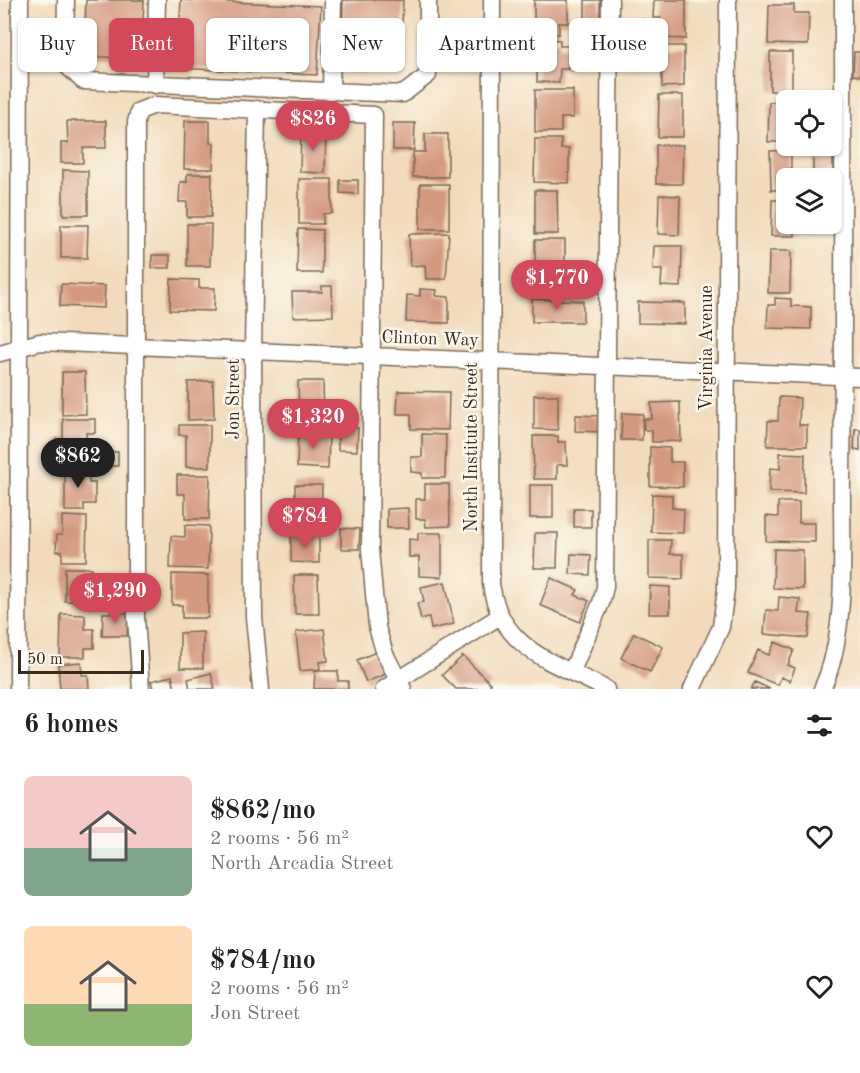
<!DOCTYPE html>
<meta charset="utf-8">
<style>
:root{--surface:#fff;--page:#f6f6f6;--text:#202124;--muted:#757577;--accent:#d1495b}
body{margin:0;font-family:"Old Standard TT",serif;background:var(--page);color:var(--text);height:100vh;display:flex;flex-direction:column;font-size:22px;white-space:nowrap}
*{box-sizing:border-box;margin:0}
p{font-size:20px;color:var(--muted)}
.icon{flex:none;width:33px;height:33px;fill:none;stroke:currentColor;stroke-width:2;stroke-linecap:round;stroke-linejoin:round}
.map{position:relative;height:689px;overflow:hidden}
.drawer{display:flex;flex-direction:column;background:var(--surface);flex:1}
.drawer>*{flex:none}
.banner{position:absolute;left:18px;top:18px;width:825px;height:54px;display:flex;gap:12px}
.fabs{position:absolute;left:776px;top:90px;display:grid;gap:12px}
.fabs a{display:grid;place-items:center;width:66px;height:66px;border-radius:9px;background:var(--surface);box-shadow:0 2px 4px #0004;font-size:30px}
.scale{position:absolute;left:18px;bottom:15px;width:126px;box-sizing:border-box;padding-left:6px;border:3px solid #3b2a1e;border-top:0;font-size:16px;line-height:21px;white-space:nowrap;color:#3b2a1e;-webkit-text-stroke:4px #fbf7ec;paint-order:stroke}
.price{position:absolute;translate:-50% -51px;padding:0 14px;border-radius:21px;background:var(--accent);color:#fff;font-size:20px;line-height:39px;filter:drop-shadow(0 2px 3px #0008)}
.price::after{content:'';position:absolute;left:50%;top:36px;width:18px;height:14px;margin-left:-9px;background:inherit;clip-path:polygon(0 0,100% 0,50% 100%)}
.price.active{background:#222;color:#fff}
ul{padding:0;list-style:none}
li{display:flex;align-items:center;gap:18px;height:150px;padding:0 24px}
li span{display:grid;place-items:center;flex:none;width:168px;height:120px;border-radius:9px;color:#555}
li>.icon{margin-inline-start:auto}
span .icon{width:72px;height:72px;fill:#fffc;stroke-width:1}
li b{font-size:26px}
h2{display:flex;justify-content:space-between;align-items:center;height:72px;padding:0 24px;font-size:26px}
.chip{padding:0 21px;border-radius:9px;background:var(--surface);box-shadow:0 2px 4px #0004;font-size:21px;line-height:54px}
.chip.active{background:var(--accent);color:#fff}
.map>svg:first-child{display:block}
</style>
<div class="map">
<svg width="860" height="689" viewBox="0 0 860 689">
<rect width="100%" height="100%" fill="#fbf7ec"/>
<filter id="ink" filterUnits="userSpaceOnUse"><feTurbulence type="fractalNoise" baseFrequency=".0167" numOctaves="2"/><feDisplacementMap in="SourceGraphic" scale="12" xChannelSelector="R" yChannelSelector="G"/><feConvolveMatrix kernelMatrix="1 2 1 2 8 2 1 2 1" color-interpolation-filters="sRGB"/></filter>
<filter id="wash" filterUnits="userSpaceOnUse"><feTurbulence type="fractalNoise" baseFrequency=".008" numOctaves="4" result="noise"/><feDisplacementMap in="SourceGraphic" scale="24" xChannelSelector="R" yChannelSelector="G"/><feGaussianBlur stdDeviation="1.35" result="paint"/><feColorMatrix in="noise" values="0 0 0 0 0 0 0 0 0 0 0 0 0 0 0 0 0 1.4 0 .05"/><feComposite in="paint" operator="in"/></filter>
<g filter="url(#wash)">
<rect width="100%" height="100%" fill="#f2dbbc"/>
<g id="blocks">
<path fill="#d49a81" d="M86 0H144L141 59 84 56Z
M181 0 321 6 317 75 177 68Z
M343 0H403L400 71 341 69Z
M534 0H568V23H559V34H534Z
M585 0H600V36H585Z
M654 0H686V39L660 38 661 18H653Z
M769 5H794V13H809L808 45 768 44Z
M625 18 645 19V37L625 36Z
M537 39 560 40V46H568V69H560L559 83 537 82Z
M662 46H684V86L662 87Z
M770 52H792V91H770Z
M854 52H860V76L853 75Z
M535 90H573V118H561V132H535Z
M659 95H683V137H658Z
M769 102 786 103V142H768Z
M67 121H106V148H83V163H61V143H68Z
M185 121H210V143H214L213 169H184Z
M393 123H415L414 150H393Z
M301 130 326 131 325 173 300 172Z
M425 134H448V177H413V152H425Z
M535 139H561V149H569V183L534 182Z
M656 145H683L682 184H656Z
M791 150V173H799V178H786V190H771L770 151Z
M813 150H833V172H813Z
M63 170 88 171V215H63Z
M187 174H212L211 217H187V202H179L180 182H187Z
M299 179H332V213L323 214V224H299Z
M340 180H358V194L340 193Z
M420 184H449V229H420Z
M535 190H557L558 234H535Z
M659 195 680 196 679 235 658 234Z
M772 200H786V224H795V236H771Z
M187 224H211L210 266H187Z
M61 225H88L87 258H61Z
M298 229 322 230V273H297Z
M449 233 446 279H426L425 265 410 266 409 234Z
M535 240H565V268H559V283H535Z
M654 246H682L681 287 661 286 662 270H653Z
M769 251H791L790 293H768Z
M152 255H170V268H152Z
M171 279 199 280V288H215L214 311 170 310Z
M61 284 105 286 104 308 60 306Z
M322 286H332L333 316 293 317 292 292H322Z
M420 289 437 290 436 296 449 297V323L406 322 407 295 420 296Z
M775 298 791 299V306L811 307V329L767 328 768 305H775Z
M532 299 583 301V322H532Z
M638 302 685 303V324L638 323Z
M62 372H85L86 414 62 415Z
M213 381 214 419 188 420V382Z
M298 381H323L324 424 299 425Z
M398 391 449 392 448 430 411 429V414H397Z
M534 395H558V430L534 429Z
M779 397 800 398 799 425H807V446H767L768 421H778Z
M680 402 681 441 652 442V430H644L643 419H652L651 403Z
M622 413 643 414 642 440H621Z
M576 415 601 416V432L575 431Z
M63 419H95V433H86V463H63V453H56V439H63Z
M179 425H210V467H186V435H179Z
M338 427 358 428 357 451 338 450Z
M855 429H860V450L854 449Z
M298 432 329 433 328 469 297 467Z
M422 434 446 435 445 478H422V473L411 472V457H422Z
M533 436H558V442H566L567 465H557V479H534Z
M650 447 670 448V462H683V487L650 486Z
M98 451 118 452V466H98Z
M780 453 805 454 804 493 769 492 770 468 780 469Z
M65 468H89V483H95V504H84V511H65Z
M177 475H210L209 519H185V494H177Z
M425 484H449L450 526 426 527 425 519H416V499H425Z
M295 485H322L321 521H295Z
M530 485H553V518H530Z
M652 494 672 495V508L684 509 683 533 651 532Z
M778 502H799V523H815V542L766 541V516L778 517Z
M408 508 409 528H387V509Z
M574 509H591V527H574Z
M62 516 87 517 86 561H62V551H56L57 535H62Z
M185 525 209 526 208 569 170 568 171 536 185 537Z
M341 528 360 529 359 549H341Z
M418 533H442V577L419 576V557H409V539L418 540Z
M535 533H558L557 568H534Z
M291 535 319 536V563L291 562Z
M649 540H671L670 554H683V579L649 578Z
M774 549 803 550V589L773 588Z
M571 554 591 555 590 575 570 574Z
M65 568H92L91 602 65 601Z
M172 574 208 575V618H182V605H172Z
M294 575H318L319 614H295Z
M551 578 578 590 575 595 589 601 580 622 540 605Z
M445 582 454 624 431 629 429 617 421 619 417 603 424 602 421 587Z
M650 586 670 587V614H649Z
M779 597 800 599 798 613 811 614 808 638 764 634 766 610 778 611Z
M103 613H128L127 636H102Z
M61 614 85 615V629H94V648H85V657H60Z
M324 629 328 661 319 662 320 669 300 671 296 632Z
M203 632V668H180V633Z
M634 633 663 647 650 672 621 658Z
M775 642 794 650 788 665 795 668 790 681 781 677 778 685 748 673 758 650 769 655Z
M376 652 386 674 366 682 357 660Z
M463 656 491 684 486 689H456L442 675Z
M81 662 82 675H88L89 689H60L58 664Z
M315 671H338V681H348V689H314Z
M211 673 215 689H190L188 679Z
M172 676 175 689H153L151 681Z
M755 682 770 689H751Z"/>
</g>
</g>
<g filter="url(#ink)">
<use href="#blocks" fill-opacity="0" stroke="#7b6855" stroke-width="1.5"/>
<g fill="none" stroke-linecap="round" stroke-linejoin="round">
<g stroke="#7b6855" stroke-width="19">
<path id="minor" d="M492 0 491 584C500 650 554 662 606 689
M20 46H65L66 0
M65 46V64L83 81 403 94 428 75V0
M155 85 157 0
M331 91 333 0
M257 109 253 351 254 617 261 689
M0 353 40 342 860 377
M572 671 601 603 605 587 610 0
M18 689 20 0
M141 689 136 618V122L139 111 155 105 374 115 370 549 377 627 385 654 403 689
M384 689 500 616
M692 689 721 627 726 589 728 0
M822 689C849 633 841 542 842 478 844 319 843 159 843 0"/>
</g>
<use href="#minor" stroke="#fff" stroke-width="16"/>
</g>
</g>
<g text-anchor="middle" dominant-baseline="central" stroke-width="5" stroke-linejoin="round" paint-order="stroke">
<g font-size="18" fill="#3b2a1e" stroke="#fbf7ec">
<text transform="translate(430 339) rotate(2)">Clinton Way</text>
<text transform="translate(707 348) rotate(-90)">Virginia Avenue</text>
<text transform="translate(234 399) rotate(-90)">Jon Street</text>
<text transform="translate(472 447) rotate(-90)">North Institute Street</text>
</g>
</g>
</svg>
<div class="fabs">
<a><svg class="icon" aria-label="locate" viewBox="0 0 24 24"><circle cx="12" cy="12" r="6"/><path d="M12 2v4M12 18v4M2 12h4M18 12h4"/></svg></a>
<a><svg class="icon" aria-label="layers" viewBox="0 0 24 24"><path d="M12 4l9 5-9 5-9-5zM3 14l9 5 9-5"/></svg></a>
</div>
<div class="scale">50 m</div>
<b class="price" style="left:313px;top:152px">$826</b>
<b class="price" style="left:557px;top:311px">$1,770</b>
<b class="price" style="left:313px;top:450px">$1,320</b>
<b class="price active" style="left:78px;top:489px">$862</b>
<b class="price" style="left:305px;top:549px">$784</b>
<b class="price" style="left:115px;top:624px">$1,290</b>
<div class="banner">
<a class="chip">Buy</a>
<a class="chip active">Rent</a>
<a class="chip">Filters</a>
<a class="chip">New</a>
<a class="chip">Apartment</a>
<a class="chip">House</a>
</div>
</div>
<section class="drawer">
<h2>6 homes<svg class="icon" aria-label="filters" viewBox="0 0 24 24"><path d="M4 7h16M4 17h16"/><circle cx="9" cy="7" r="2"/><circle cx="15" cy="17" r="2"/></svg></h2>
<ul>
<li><span style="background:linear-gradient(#f6c9c9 60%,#7fa58c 0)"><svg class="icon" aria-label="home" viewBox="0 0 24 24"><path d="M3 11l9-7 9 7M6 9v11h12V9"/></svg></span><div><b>$862/mo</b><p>2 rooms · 56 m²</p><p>North Arcadia Street</p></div><svg class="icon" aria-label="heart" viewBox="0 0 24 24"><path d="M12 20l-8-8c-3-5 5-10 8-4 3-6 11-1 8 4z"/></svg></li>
<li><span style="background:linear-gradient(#ffd9b3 65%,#8fb573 0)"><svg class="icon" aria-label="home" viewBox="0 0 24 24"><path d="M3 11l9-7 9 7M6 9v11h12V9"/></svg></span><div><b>$784/mo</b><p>2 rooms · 56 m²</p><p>Jon Street</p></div><svg class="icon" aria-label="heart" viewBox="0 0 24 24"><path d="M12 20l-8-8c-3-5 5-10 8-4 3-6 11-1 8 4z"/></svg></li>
</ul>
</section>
